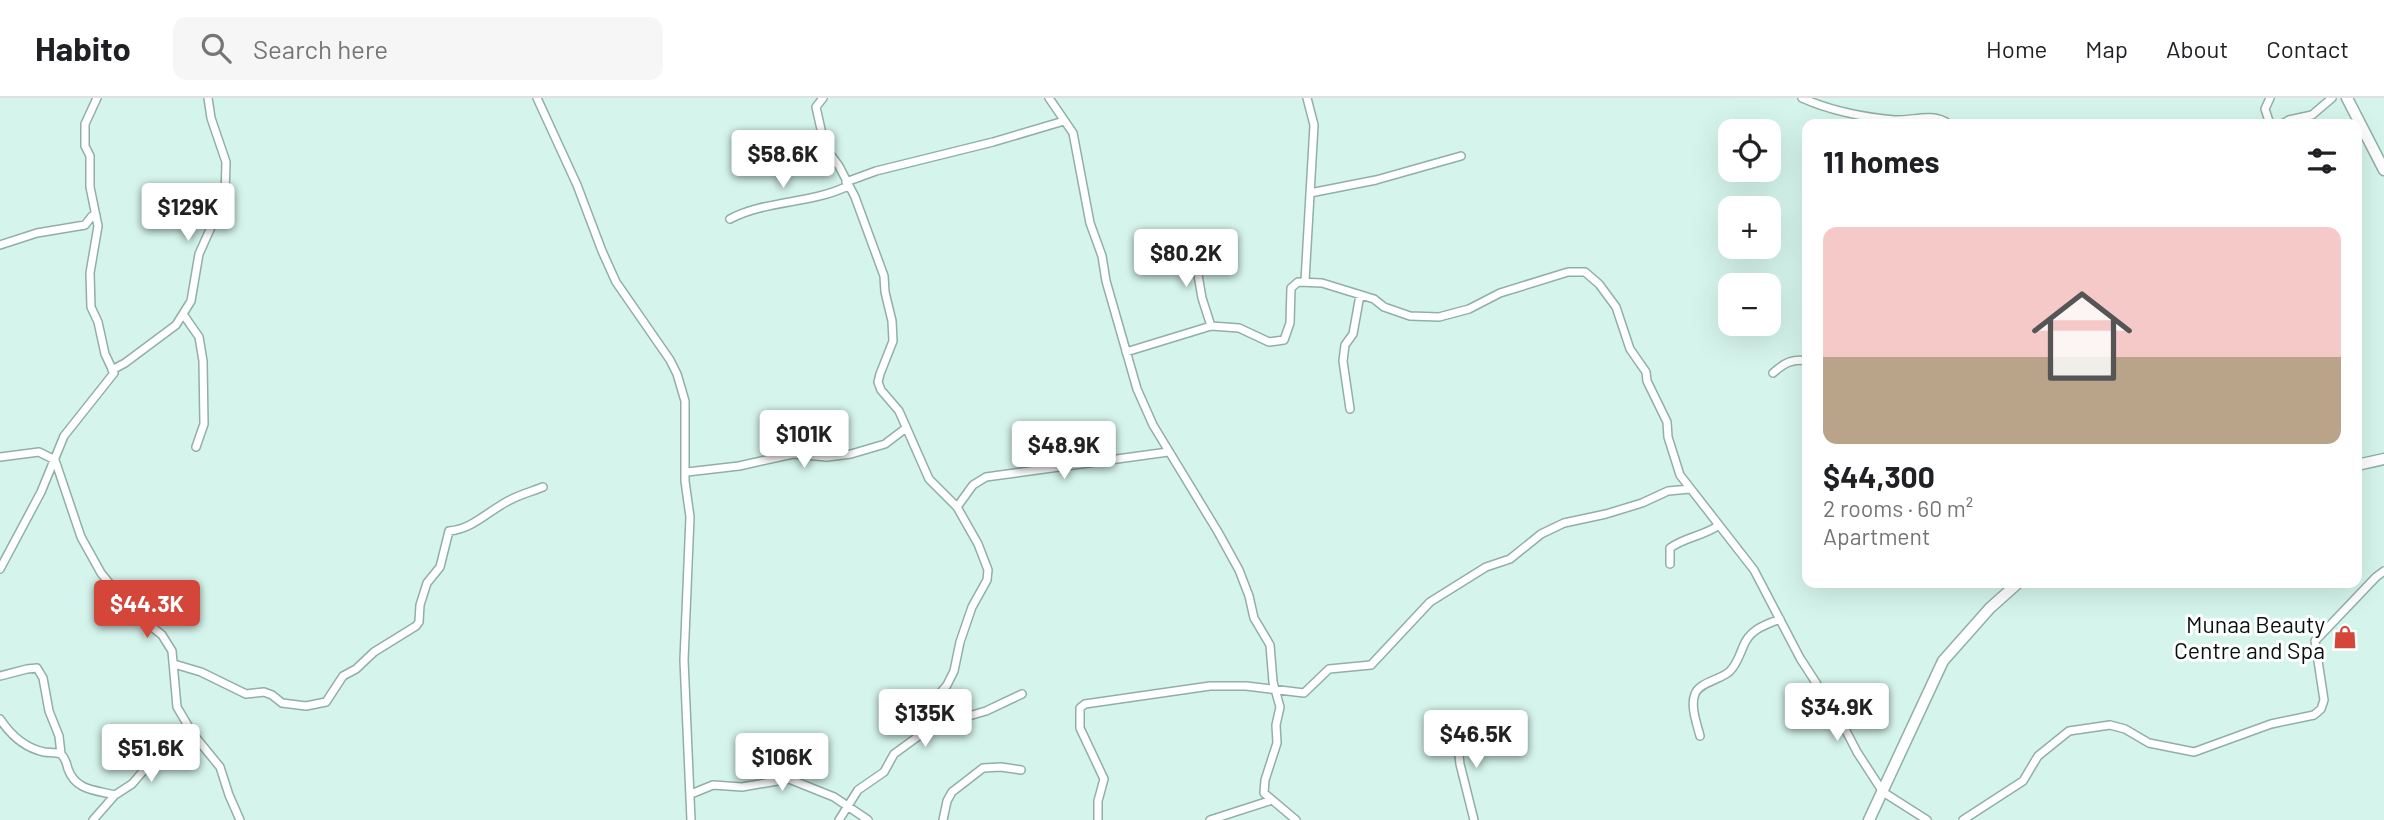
<!DOCTYPE html>
<meta charset="utf-8">
<style>
:root{--surface:#fff;--page:#f6f6f6;--text:#202124;--muted:#757577;--line:#e0e0e0;--accent:#d34639}
body{margin:0;font-family:Barlow,sans-serif;background:var(--page);color:var(--text);height:100vh;display:flex;flex-direction:column;font-size:26px;white-space:nowrap}
*{box-sizing:border-box;margin:0}
p{font-size:23px;color:var(--muted)}
.icon{flex:none;width:38px;height:38px;fill:none;stroke:currentColor;stroke-width:2;stroke-linecap:round;stroke-linejoin:round}
.map{position:relative;flex:1;overflow:hidden}
.details{position:absolute;left:1802px;top:21px;width:560px;height:469px;display:flex;flex-direction:column;background:var(--surface);border-radius:14px;box-shadow:0 7px 28px #0002}
.details>*{flex:none}
.tools{position:absolute;left:1718px;top:21px;display:grid;gap:14px}
.tools a{display:grid;place-items:center;width:63px;height:63px;border-radius:14px;background:var(--surface);box-shadow:0 7px 28px #0002;font-size:35px}
.price{position:absolute;translate:-50% -60px;padding:0 16px;border-radius:7px;background:#fff;color:#222;font-size:23px;line-height:46px;filter:drop-shadow(0 2px 4px #0008)}
.price::after{content:'';position:absolute;left:50%;top:42px;width:21px;height:16px;margin-left:-10px;background:inherit;clip-path:polygon(0 0,100% 0,50% 100%)}
.price.active{background:var(--accent);color:#fff}
ul{padding:0;list-style:none}
li{display:grid;align-content:center;gap:14px;height:371px;padding:0 21px}
li span{display:grid;place-items:center;height:217px;border-radius:14px;color:#555}
li>.icon{margin-inline-start:auto}
span .icon{width:126px;height:126px;fill:#fffc;stroke-width:1}
li b{font-size:30px}
h2{display:flex;justify-content:space-between;align-items:center;height:84px;padding:0 21px;font-size:30px}
header{display:flex;align-items:center;gap:42px;box-sizing:border-box;height:98px;padding:0 35px;background:var(--surface);border-bottom:2px solid var(--line)}
header strong{font-size:33px}
nav{display:flex;gap:38px;margin-inline-start:auto;font-size:24px}
.search{width:490px;height:63px;background:var(--page);display:flex;align-items:center;gap:18px;box-sizing:border-box;padding:0 24px;border-radius:14px;color:var(--muted);font-size:26px}
.map>svg:first-child{display:block}
</style>
<header>
<strong>Habito</strong>
<div class="search"><svg class="icon" aria-label="search" viewBox="0 0 24 24"><circle cx="10" cy="10" r="6"/><path d="M15 15l6 6"/></svg>Search here</div>
<nav><a>Home</a><a>Map</a><a>About</a><a>Contact</a></nav>
</header>
<div class="map">
<svg width="2384" height="722" viewBox="0 0 2384 722">
<rect width="100%" height="100%" fill="#d5f5ec"/>
<g fill="none" stroke-linecap="round" stroke-linejoin="round">
<g stroke="#91afa7" stroke-width="10">
<path id="street" d="M537 0 577 87 602 153 616 184 670 262 677 276 685 303V383L690 419 684 562 691 722
M823 0 816 9 825 49 839 68 855 99 884 178 885 194 892 223 893 243 880 276 878 284 881 292 899 313 929 381 957 409 978 446 988 472 987 482 972 509 960 544 954 573 947 587 936 600 931 629
M1049 0 1073 35 1090 125 1102 158 1106 183 1137 291 1153 327 1218 434 1239 472 1249 498 1254 520 1270 547 1273 584 1280 609 1276 627 1277 645 1265 682 1264 695 1296 722
M1802 0C1831 13 1862 19 1894 22 1914 23 1932 14 1949 26
M2270 0 2265 11 2270 26
M2282 26 2289 22 2312 17 2332 0
M846 84 876 73 993 44 1064 23
M1310 95 1376 82 1461 58
M730 121C766 102 811 106 848 88
M0 147 37 135 85 127 92 118 96 117
M1193 148 1202 200 1211 228
M1305 183 1314 27 1307 0
M183 216 199 239 203 263 204 326 196 349
M1126 254 1211 228 1239 230 1269 244 1284 242 1290 225 1291 190 1298 184 1322 185 1374 201 1384 209 1410 218 1439 219 1469 211 1500 195 1568 174H1585L1599 186 1616 209 1630 251 1646 274 1647 283 1667 324 1668 339 1680 377 1754 472 1800 560 1842 625 1857 654 1883 694 1927 722
M112 272 125 265 176 227 191 203 199 156 225 98 226 64 211 20 208 0
M1773 275C1784 265 1793 260 1808 263
M1350 311 1343 263 1345 247 1353 236 1360 197
M0 359 39 354 55 362 81 439 101 475 131 512 162 537 172 553 177 609 193 636 220 669 229 697 240 722
M687 374 739 368 793 356 827 359 851 356 885 346 906 330
M957 409 973 387 986 379 1168 354
M1670 466V450C1685 439 1704 438 1719 427
M0 471 41 394 64 338 114 275 105 256 98 224 91 209 90 175 98 128 90 89V58L85 48V26L97 0
M174 566 201 574 246 596 264 594 272 597 282 605 306 608 326 604 343 578 356 571 374 554 416 528 419 524 420 507 427 485 440 469 449 433C474 431 490 411 512 401 522 396 533 393 543 389
M0 578 27 571 37 570 43 580 49 613 59 638 61 656
M0 621C10 636 25 650 44 654 50 655 55 654 61 656 66 661 66 664 68 671 76 693 96 692 115 697
M1455 622 1460 666 1474 722
M1700 638C1697 626 1690 608 1695 596 1699 584 1721 582 1730 573 1737 566 1739 558 1743 549 1749 532 1764 527 1780 521
M691 696 713 687 742 689 789 681 834 699 868 722
M93 722 115 697 132 686 159 655 193 636
M839 722 858 692 884 674 894 656 931 629 986 613 1022 596
M943 722 947 703 952 694 983 670 1001 669 1021 672
M1098 722V703L1104 681 1080 630V610L1085 606 1210 588H1246L1304 595 1329 571 1371 567 1430 504 1486 469 1510 461 1541 436 1564 425 1606 416 1642 405 1668 393 1690 391
M1210 722 1272 702
M1963 722 2023 683 2038 658 2069 633 2110 627 2125 631 2149 645 2194 654 2271 626 2314 617 2321 611 2324 602 2315 543 2376 479 2384 473"/>
</g>
<g stroke="#91afa7" stroke-width="13">
<path id="secondary" d="M2347 0 2384 72
M2357 367 2384 361
M1869 722 1943 563 1990 510 2018 485"/>
</g>
<use href="#street" stroke="#fff" stroke-width="7"/>
<use href="#secondary" stroke="#fff" stroke-width="10"/>
</g>
<defs>
<g id="shop-bare" transform="scale(1.89)"><path d="M-5-2.5h2.3a2.7 3.5 0 0 1 5.4 0H5L5.5 6h-11ZM-1.5-2.5h3a1.5 2.3 0 0 0-3 0Z" fill="#d34639" stroke="#fff" stroke-width="2.5" paint-order="stroke"/></g>
</defs>
<g fill-rule="evenodd">
<use href="#shop-bare" x="2345" y="539"/>
</g>
<g text-anchor="middle" dominant-baseline="central" stroke-width="6" stroke-linejoin="round" paint-order="stroke">
<g font-size="23" fill="#07120f" stroke="#fff" text-anchor="end">
<text x="2325" y="526">Munaa Beauty<tspan x="2325" dy="26">Centre and Spa</tspan></text>
</g>
</g>
</svg>
<div class="tools">
<a><svg class="icon" aria-label="locate" viewBox="0 0 24 24"><circle cx="12" cy="12" r="6"/><path d="M12 2v4M12 18v4M2 12h4M18 12h4"/></svg></a>
<a>+</a>
<a>−</a>
</div>
<b class="price" style="left:783px;top:92px">$58.6K</b>
<b class="price" style="left:188px;top:145px">$129K</b>
<b class="price" style="left:1186px;top:191px">$80.2K</b>
<b class="price" style="left:804px;top:372px">$101K</b>
<b class="price" style="left:1064px;top:383px">$48.9K</b>
<b class="price active" style="left:147px;top:542px">$44.3K</b>
<b class="price" style="left:1837px;top:645px">$34.9K</b>
<b class="price" style="left:925px;top:651px">$135K</b>
<b class="price" style="left:1476px;top:672px">$46.5K</b>
<b class="price" style="left:151px;top:686px">$51.6K</b>
<b class="price" style="left:782px;top:695px">$106K</b>
<section class="details">
<h2>11 homes<svg class="icon" aria-label="filters" viewBox="0 0 24 24"><path d="M4 7h16M4 17h16"/><circle cx="9" cy="7" r="2"/><circle cx="15" cy="17" r="2"/></svg></h2>
<ul>
<li><span style="background:linear-gradient(#f6c9c9 60%,#b9a48a 0)"><svg class="icon" aria-label="home" viewBox="0 0 24 24"><path d="M3 11l9-7 9 7M6 9v11h12V9"/></svg></span><div><b>$44,300</b><p>2 rooms · 60 m²</p><p>Apartment</p></div></li>
</ul>
</section>
</div>
